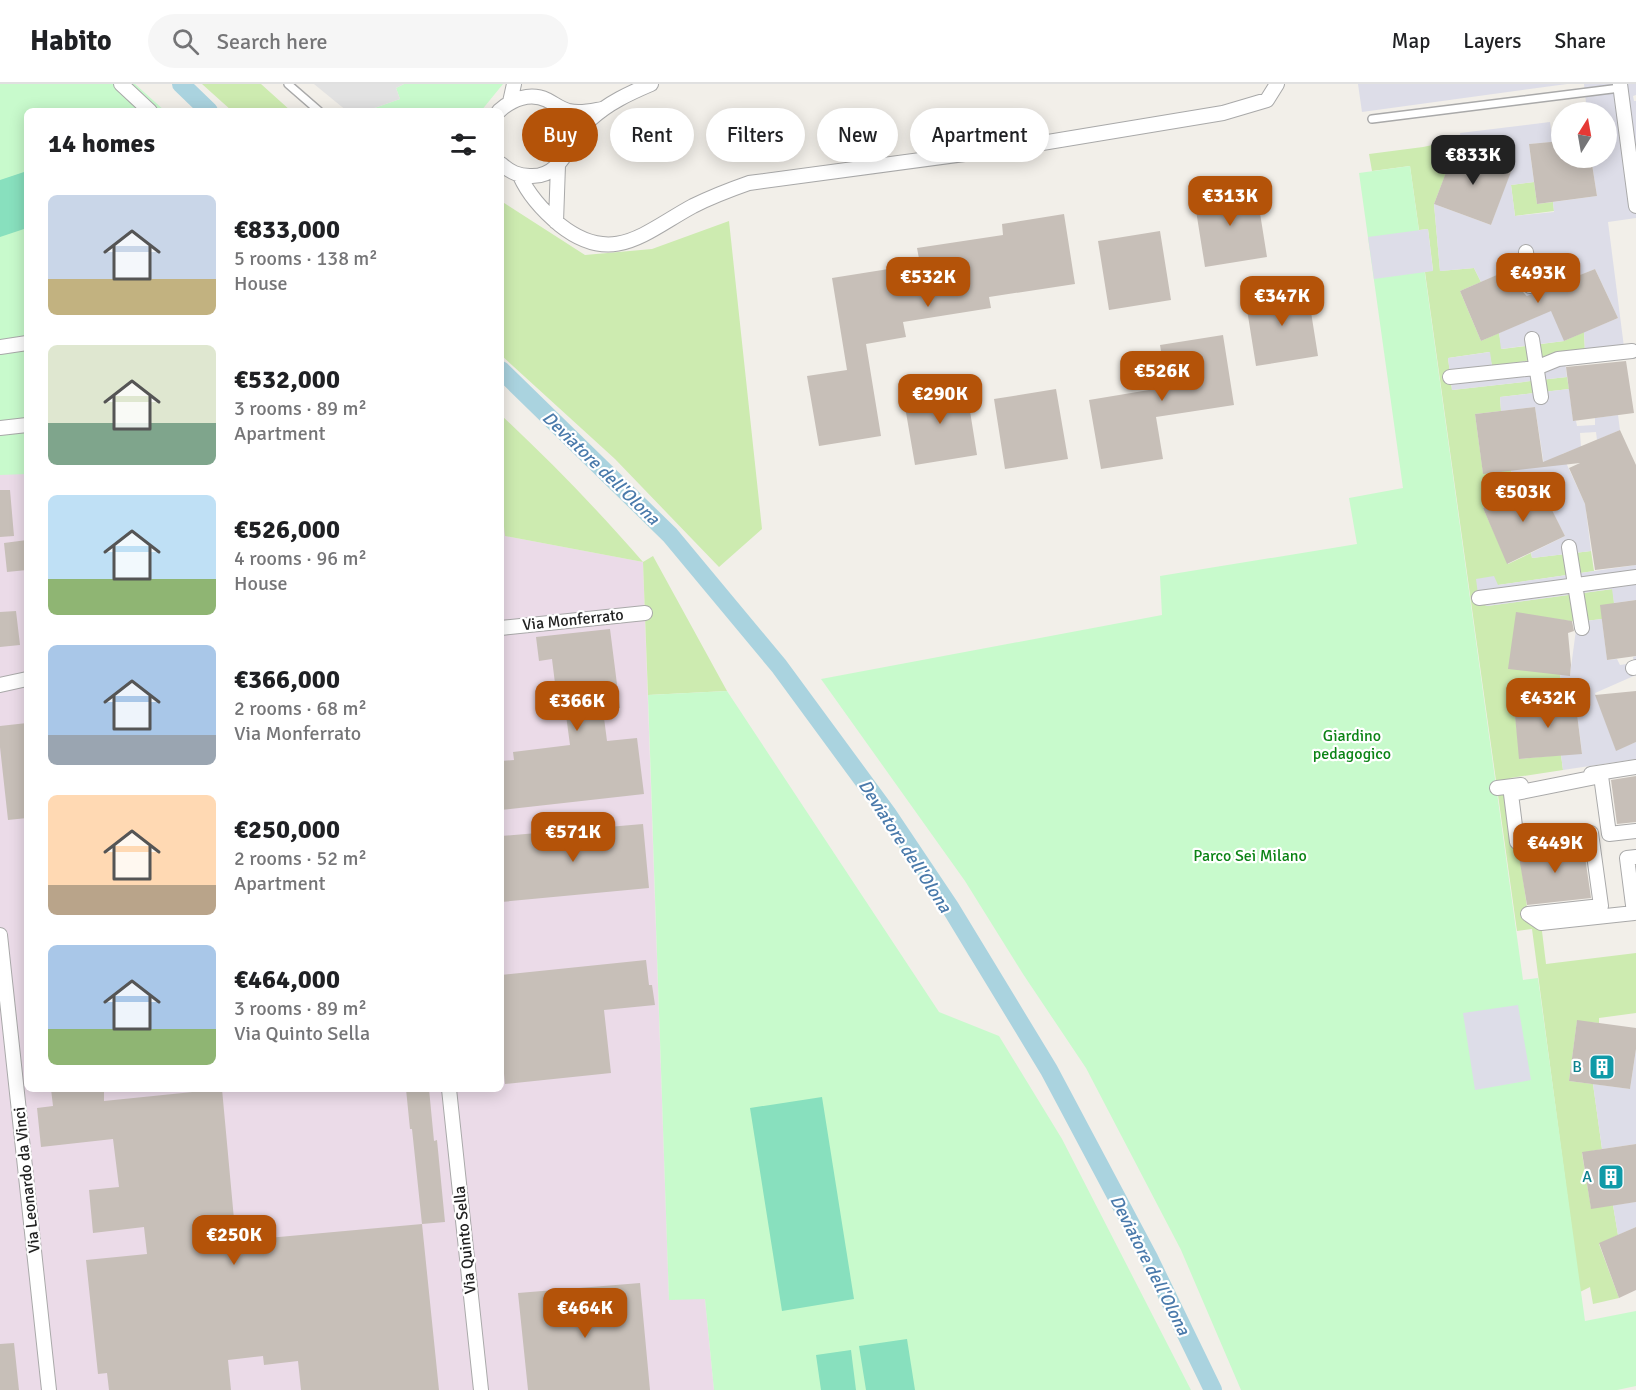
<!DOCTYPE html>
<meta charset="utf-8">
<style>
:root{--surface:#fff;--page:#f6f6f6;--text:#202124;--muted:#757577;--line:#e0e0e0;--accent:#b45309}
body{margin:0;font-family:Signika,sans-serif;background:var(--page);color:var(--text);height:100vh;display:flex;flex-direction:column;font-size:22px;white-space:nowrap}
*{box-sizing:border-box;margin:0}
p{font-size:20px;color:var(--muted)}
.icon{flex:none;width:33px;height:33px;fill:none;stroke:currentColor;stroke-width:2;stroke-linecap:round;stroke-linejoin:round}
.map{position:relative;flex:1;overflow:hidden}
.drawer{position:absolute;left:24px;top:24px;width:480px;height:984px;display:flex;flex-direction:column;background:var(--surface);border-radius:9px;box-shadow:0 3px 15px #0003}
.drawer>*{flex:none}
.guide{position:absolute;left:522px;top:24px;width:570px;height:54px;display:flex;gap:12px}
.needle{width:39px;rotate:11deg}
.fabs{position:absolute;left:1551px;top:18px;display:grid;gap:12px}
.fabs a{display:grid;place-items:center;width:66px;height:66px;border-radius:50%;background:var(--surface);box-shadow:0 3px 15px #0003;font-size:30px}
.price{position:absolute;translate:-50% -51px;padding:0 14px;border-radius:12px;background:var(--accent);color:#fff;font-size:20px;line-height:39px;filter:drop-shadow(0 2px 3px #0008)}
.price::after{content:'';position:absolute;left:50%;top:36px;width:18px;height:14px;margin-left:-9px;background:inherit;clip-path:polygon(0 0,100% 0,50% 100%)}
.price.selected{background:#222;color:#fff}
ul{padding:0;list-style:none}
li{display:flex;align-items:center;gap:18px;height:150px;padding:0 24px}
li span{display:grid;place-items:center;flex:none;width:168px;height:120px;border-radius:9px;color:#555}
li>.icon{margin-inline-start:auto}
span .icon{width:72px;height:72px;fill:#fffc;stroke-width:1}
li b{font-size:26px}
h2{display:flex;justify-content:space-between;align-items:center;height:72px;padding:0 24px;font-size:26px}
.chip{padding:0 21px;border-radius:27px;background:var(--surface);box-shadow:0 3px 15px #0003;font-size:21px;line-height:54px}
.chip.selected{background:var(--accent);color:#fff}
header{display:flex;align-items:center;gap:36px;box-sizing:border-box;height:84px;padding:0 30px;background:var(--surface);border-bottom:2px solid var(--line)}
header strong{font-size:28px}
nav{display:flex;gap:33px;margin-inline-start:auto;font-size:21px}
.search{width:420px;height:54px;background:var(--page);display:flex;align-items:center;gap:15px;box-sizing:border-box;padding:0 21px;border-radius:33px;color:var(--muted);font-size:22px}
.map>svg:first-child{display:block}
</style>
<header>
<strong>Habito</strong>
<div class="search"><svg class="icon" aria-label="search" viewBox="0 0 24 24"><circle cx="10" cy="10" r="6"/><path d="M15 15l6 6"/></svg>Search here</div>
<nav><a>Map</a><a>Layers</a><a>Share</a></nav>
</header>
<div class="map">
<svg width="1636" height="1306" viewBox="0 0 1636 1306">
<rect width="100%" height="100%" fill="#f2efe9"/>
<path fill="#ebdbe8" d="M27 388V1005H501V415L506 452 643 478 669 1215H705L714 1306H0V389Z"/>
<path fill="#cdebb0" d="M202 0H261L291 27H232Z
M1461 55 1462 65 1456 63 1434 120 1440 187 1474 184 1481 198 1460 207 1481 257 1499 249 1502 265 1564 257 1584 248 1585 268 1492 282 1489 268 1448 274 1452 306 1567 293 1569 305 1500 313 1501 327 1475 330 1483 389 1511 386 1514 410 1483 424 1508 480 1531 469 1532 474 1591 467 1594 487 1498 501 1479 518 1487 522 1613 505 1614 519 1602 535 1577 538 1516 529 1560 590 1564 615 1514 621 1520 675 1561 671 1563 686 1510 694 1511 710 1528 830 1541 839 1546 880 1636 869V929L1599 934V939L1577 937 1569 997 1593 1000 1602 1065 1582 1069 1591 1124 1613 1121 1618 1151 1599 1160 1619 1214 1593 1220 1590 1203 1580 1208 1532 845 1517 847 1425 188 1433 186 1428 145 1419 146 1410 82 1372 87 1369 70 1423 63Z
M1534 98 1537 120 1553 118 1554 127 1515 132 1511 101Z
M501 117 585 171 652 165 729 137 762 445 719 483 615 375 501 271Z
M1570 169 1573 194 1559 200 1558 196 1522 200 1514 178Z
M501 331C551 378 598 426 643 478L653 472 727 607 648 611 643 478 505 452 501 415Z"/>
<path fill="#c8facc" d="M0 0H135L165 27H27V390L0 391Z
M404 0H503L481 27H366L400 15 396 4Z
M1410 82 1523 896 1538 894 1585 1237 1636 1227V1302L1617 1306H1241L1181 1166 1086 984 1023 890 965 797 821 595 1162 531 1160 492 1357 460 1349 414 1403 404 1359 89Z
M727 607 939 928 999 952 1062 1055 1191 1306H714L705 1215 669 1216 648 611Z"/>
<path fill="#88e0be" d="M27 87V144L0 153V96Z
M822 1013 854 1215 782 1227 750 1024Z
M907 1255 915 1306H866L859 1262Z
M851 1266 856 1306H821L816 1271Z"/>
<path fill="#e2e2e2" d="M314 0H404L396 4 400 15 366 27H347Z"/>
<path fill="#dddde8" d="M1358 0H1567L1362 28Z
M1584 0H1636V11L1633 12 1634 17H1636V134L1608 138 1625 271 1565 277 1567 293 1452 306 1448 274 1490 268 1492 282 1585 268 1584 248 1618 234 1595 185 1573 194 1569 169 1515 178V183L1481 198 1474 184 1440 187 1434 120 1491 141 1511 85 1462 65 1460 49 1550 38 1553 58 1529 60 1534 98 1511 101 1515 132 1554 128 1553 118 1597 112 1591 74H1606L1607 41 1612 40 1611 34 1607 35 1606 28H1587Z
M1428 145 1433 187 1374 195 1368 153Z
M1559 196 1564 257 1501 265 1499 249 1536 233 1522 200Z
M1569 305 1573 336 1576 337 1577 342 1595 341V334L1618 331 1620 346 1597 356 1596 348 1580 349 1581 363 1562 370 1587 424 1636 421 1586 427 1591 467 1532 474 1531 469 1565 452 1538 399 1514 410 1511 386 1544 381 1535 323 1501 327 1500 313Z
M1636 481V516L1614 519 1612 505 1487 522 1479 518 1476 495 1494 492 1498 501Z
M1602 535 1607 576 1617 575 1620 581 1634 579 1633 573 1636 572V591L1595 609 1616 666 1636 658V675L1563 686 1561 671 1582 669 1575 614 1564 615 1560 590 1570 591 1577 538Z
M1518 921 1531 996 1475 1006 1463 929Z
M1636 965V1060L1602 1065 1593 1000 1630 1005Z
M1636 1118V1143L1618 1151 1613 1121Z"/>
<g fill="none" stroke-linecap="round" stroke-linejoin="round">
<path stroke="#aad3df" stroke-width="18" d="M181 0 209 27
M501 286 670 451 779 582 887 729 950 823 1049 986 1149 1174 1213 1306"/>
</g>
<path fill="#c7bfb8" d="M1562 57V74H1591L1597 112 1537 120 1529 60Z
M1456 62 1512 85 1491 141 1434 120Z
M1256 104 1267 173 1205 183 1194 114Z
M1064 130 1075 200 989 213 991 224 903 238 906 253 866 260 881 352 819 362 807 292 847 286 832 194 920 180 917 164 1003 151 1002 140Z
M1160 147 1171 216 1109 226 1098 157Z
M1515 183 1522 207 1527 212 1595 185 1618 234 1564 257 1551 227 1481 257 1460 207Z
M1307 203 1318 272 1256 282 1245 213Z
M1223 251 1234 321 1156 333 1163 375 1101 385 1089 316 1167 303 1160 261Z
M1626 277 1634 329 1573 337 1566 283Z
M966 302 977 371 915 381 903 311Z
M1056 305 1068 375 1005 385 994 315Z
M1535 323 1543 378 1620 346 1636 381V481L1595 486 1585 420 1569 384 1580 379 1483 390 1475 330Z
M1538 398 1565 452 1507 480 1483 424Z
M0 406H10L14 452 0 453Z
M27 456V486L7 488 4 459Z
M1636 516V572L1607 576 1600 521Z
M16 527 20 561 0 563V528Z
M1516 528 1572 537 1574 547 1568 549 1571 581 1570 592 1508 585Z
M610 545 620 624 603 626 607 657 637 654 644 710 501 726V677L514 676 513 668 570 661 566 631 559 632 552 575 539 577 536 553Z
M1636 607V658L1616 667 1595 611Z
M1575 614 1582 670 1519 675 1514 621Z
M27 639V734L8 736 0 663V642Z
M1636 692V738L1617 740 1611 696Z
M643 740 649 804 501 818V752Z
M1583 759 1591 814 1527 821 1518 767Z
M646 876 649 901H652L655 921 604 926 611 989 505 1000 501 959V891Z
M1577 936 1636 944V965L1630 1005 1569 997Z
M51 1005H104V1017L222 1005 236 1157 422 1140 439 1306H301L298 1277 264 1281 263 1272 228 1276 231 1306H109L107 1289 98 1290 86 1176 147 1170 144 1143 93 1149 89 1106 119 1103 113 1055 41 1063 37 1024 53 1022Z
M406 1005H429L434 1057 437 1056 445 1138 422 1140 412 1045H410Z
M1636 1060V1118L1591 1125 1582 1068Z
M1636 1143V1206L1619 1214 1599 1159Z
M640 1199 650 1306H528L518 1209Z
M14 1259 19 1306H0V1260Z"/>
<g fill="none" stroke-linecap="round" stroke-linejoin="round">
<g stroke="#a9a9a9" stroke-width="10">
<path id="lane" d="M288 0 319 27
M1372 35 1620 4"/>
</g>
<g stroke="#a9a9a9" stroke-width="16">
<path id="street" d="M121 0 150 27
M1620 0 1636 122
M510 18 514 0
M557 23C568 36 572 48 567 65
M499 27C512 15 530 8 547 16 555 20 560 25 569 27 580 30 591 27 602 25
M501 80C510 88 518 92 530 92 564 94 570 53 591 35 608 19 630 9 651 0
M520 92C529 112 543 127 560 141 613 183 645 148 693 122 711 113 729 106 749 99L1024 62 1223 29 1267 16 1277 0
M556 138 558 81
M1526 168 1530 202
M1532 255 1541 313
M0 263 27 259
M1450 293 1536 284 1558 275 1632 267
M0 344 27 341
M1569 463 1582 544
M1479 514 1636 493
M501 544 645 529
M1633 584 1636 583
M0 601 27 595
M1591 690 1636 683
M1497 704 1521 701
M1636 747 1609 750 1601 692 1511 710 1517 758 1591 749 1601 822 1528 830 1541 839 1634 829 1627 774 1636 773
M0 851 49 1306
M449 1005 481 1306"/>
</g>
<use href="#lane" stroke="#fff" stroke-width="7"/>
<use href="#street" stroke="#fff" stroke-width="14"/>
</g>
<defs>
<g id="building-square" transform="scale(1.35)"><rect x="-9" y="-9" width="18" height="18" rx="4" fill="#0f9aa8" stroke="#fff"/><path d="M-4-6H4V6H1V3H-1V6H-4ZM-2.5-4.3h1.7v1.8h-1.7ZM.8-4.3h1.7v1.8H.8ZM-2.5-1h1.7V.8h-1.7ZM.8-1h1.7V.8H.8Z" fill="#fff"/></g>
</defs>
<g fill-rule="evenodd">
<use href="#building-square" x="1602" y="983"/>
<use href="#building-square" x="1611" y="1093"/>
</g>
<g text-anchor="middle" dominant-baseline="central" stroke-width="4.5" stroke-linejoin="round" paint-order="stroke">
<g font-size="16" fill="#222" stroke="#fff">
<text transform="translate(573 536) rotate(-6)">Via Monferrato</text>
<text transform="translate(27 1096) rotate(-96)">Via Leonardo da Vinci</text>
<text transform="translate(465 1156) rotate(-96)">Via Quinto Sella</text>
</g>
<g font-size="16" fill="#0c8416" stroke="#fff">
<text x="1352" y="652">Giardino<tspan x="1352" dy="18">pedagogico</tspan></text>
<text x="1250" y="772">Parco Sei Milano</text>
</g>
<g font-size="16" fill="#0d838f" stroke="#fff" text-anchor="end">
<text x="1582" y="983">B</text>
<text x="1592" y="1093">A</text>
</g>
<g font-size="18" font-style="italic" fill="#4a7aab" stroke="#fff">
<text transform="translate(601 384) rotate(44)">Deviatore dell'Olona</text>
<text transform="translate(905 762) rotate(57)">Deviatore dell'Olona</text>
<text transform="translate(1150 1181) rotate(63)">Deviatore dell'Olona</text>
</g>
</g>
</svg>
<div class="fabs">
<a><svg class="needle" viewBox="-14 -14 28 28"><path d="M0-13l5 13h-10z" fill="#e53935"/><path d="M0 13l5-13h-10z" fill="#757577"/></svg></a>
</div>
<b class="price selected" style="left:1473px;top:102px">€833K</b>
<b class="price" style="left:1230px;top:143px">€313K</b>
<b class="price" style="left:1538px;top:220px">€493K</b>
<b class="price" style="left:928px;top:224px">€532K</b>
<b class="price" style="left:1282px;top:243px">€347K</b>
<b class="price" style="left:1162px;top:318px">€526K</b>
<b class="price" style="left:940px;top:341px">€290K</b>
<b class="price" style="left:1523px;top:439px">€503K</b>
<b class="price" style="left:1548px;top:645px">€432K</b>
<b class="price" style="left:577px;top:648px">€366K</b>
<b class="price" style="left:573px;top:779px">€571K</b>
<b class="price" style="left:1555px;top:790px">€449K</b>
<b class="price" style="left:234px;top:1182px">€250K</b>
<b class="price" style="left:585px;top:1255px">€464K</b>
<div class="guide">
<a class="chip selected">Buy</a>
<a class="chip">Rent</a>
<a class="chip">Filters</a>
<a class="chip">New</a>
<a class="chip">Apartment</a>
</div>
<section class="drawer">
<h2>14 homes<svg class="icon" aria-label="filters" viewBox="0 0 24 24"><path d="M4 7h16M4 17h16"/><circle cx="9" cy="7" r="2"/><circle cx="15" cy="17" r="2"/></svg></h2>
<ul>
<li><span style="background:linear-gradient(#c9d6e8 70%,#c2b280 0)"><svg class="icon" aria-label="home" viewBox="0 0 24 24"><path d="M3 11l9-7 9 7M6 9v11h12V9"/></svg></span><div><b>€833,000</b><p>5 rooms · 138 m²</p><p>House</p></div></li>
<li><span style="background:linear-gradient(#dfe7d0 65%,#7fa58c 0)"><svg class="icon" aria-label="home" viewBox="0 0 24 24"><path d="M3 11l9-7 9 7M6 9v11h12V9"/></svg></span><div><b>€532,000</b><p>3 rooms · 89 m²</p><p>Apartment</p></div></li>
<li><span style="background:linear-gradient(#bfe0f5 70%,#8fb573 0)"><svg class="icon" aria-label="home" viewBox="0 0 24 24"><path d="M3 11l9-7 9 7M6 9v11h12V9"/></svg></span><div><b>€526,000</b><p>4 rooms · 96 m²</p><p>House</p></div></li>
<li><span style="background:linear-gradient(#a9c7e8 75%,#9aa5b1 0)"><svg class="icon" aria-label="home" viewBox="0 0 24 24"><path d="M3 11l9-7 9 7M6 9v11h12V9"/></svg></span><div><b>€366,000</b><p>2 rooms · 68 m²</p><p>Via Monferrato</p></div></li>
<li><span style="background:linear-gradient(#ffd9b3 75%,#b9a48a 0)"><svg class="icon" aria-label="home" viewBox="0 0 24 24"><path d="M3 11l9-7 9 7M6 9v11h12V9"/></svg></span><div><b>€250,000</b><p>2 rooms · 52 m²</p><p>Apartment</p></div></li>
<li><span style="background:linear-gradient(#a9c7e8 70%,#8fb573 0)"><svg class="icon" aria-label="home" viewBox="0 0 24 24"><path d="M3 11l9-7 9 7M6 9v11h12V9"/></svg></span><div><b>€464,000</b><p>3 rooms · 89 m²</p><p>Via Quinto Sella</p></div></li>
</ul>
</section>
</div>
